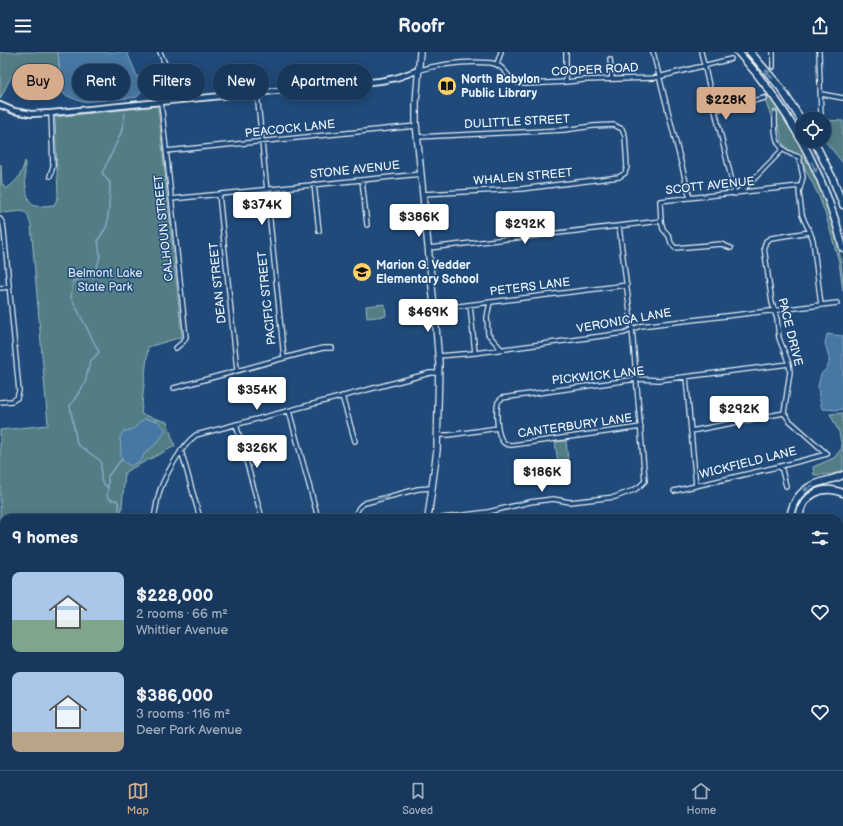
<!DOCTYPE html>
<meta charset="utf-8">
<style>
:root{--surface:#17385c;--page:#203f62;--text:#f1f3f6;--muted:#9eacbb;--line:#365272;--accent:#d6ab8b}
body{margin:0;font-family:"Balsamiq Sans",sans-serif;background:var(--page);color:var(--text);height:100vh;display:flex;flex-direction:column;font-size:15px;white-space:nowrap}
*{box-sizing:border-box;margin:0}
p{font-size:13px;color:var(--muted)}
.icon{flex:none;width:22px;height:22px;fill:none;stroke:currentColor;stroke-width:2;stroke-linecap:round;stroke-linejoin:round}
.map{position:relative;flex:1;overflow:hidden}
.drawer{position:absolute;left:0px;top:462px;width:843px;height:256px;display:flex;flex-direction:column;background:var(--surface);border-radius:12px 12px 0 0;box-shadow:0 2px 10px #0003,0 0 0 1px var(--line)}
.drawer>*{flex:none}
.top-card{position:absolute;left:12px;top:12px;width:400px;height:36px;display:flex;gap:8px}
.buttons{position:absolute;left:795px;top:60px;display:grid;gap:8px}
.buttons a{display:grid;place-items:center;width:36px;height:36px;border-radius:50%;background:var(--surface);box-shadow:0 2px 10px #0003,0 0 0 1px var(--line);font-size:20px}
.price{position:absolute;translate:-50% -34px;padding:0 9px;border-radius:4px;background:#fff;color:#222;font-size:13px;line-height:26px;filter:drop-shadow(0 1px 2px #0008)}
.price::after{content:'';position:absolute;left:50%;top:24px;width:12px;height:9px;margin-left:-6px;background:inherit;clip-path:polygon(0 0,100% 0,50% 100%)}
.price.on{background:var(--accent);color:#111}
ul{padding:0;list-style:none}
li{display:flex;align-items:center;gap:12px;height:100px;padding:0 12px}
li span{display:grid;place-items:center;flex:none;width:112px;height:80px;border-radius:8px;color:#555}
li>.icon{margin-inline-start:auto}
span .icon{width:48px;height:48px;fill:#fffc;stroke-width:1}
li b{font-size:17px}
h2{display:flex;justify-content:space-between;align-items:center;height:48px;padding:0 12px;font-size:17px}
.chip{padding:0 14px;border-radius:18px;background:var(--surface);box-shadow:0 2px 10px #0003,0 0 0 1px var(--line);font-size:14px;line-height:36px}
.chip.on{background:var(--accent);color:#111}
header{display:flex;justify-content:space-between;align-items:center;height:52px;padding:0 12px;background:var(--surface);font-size:18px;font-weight:700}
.tab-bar{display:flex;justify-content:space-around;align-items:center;height:56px;border-top:1px solid var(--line);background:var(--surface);font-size:11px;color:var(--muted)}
.tab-bar a{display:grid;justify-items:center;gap:2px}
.tab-bar .on{color:var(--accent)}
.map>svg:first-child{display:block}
</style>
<header><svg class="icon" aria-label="menu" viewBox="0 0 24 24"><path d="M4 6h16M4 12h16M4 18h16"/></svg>Roofr<svg class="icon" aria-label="share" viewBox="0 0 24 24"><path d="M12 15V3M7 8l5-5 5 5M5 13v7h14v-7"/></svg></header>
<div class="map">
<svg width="843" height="718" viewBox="0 0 843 718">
<rect width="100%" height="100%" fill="#1f4a7a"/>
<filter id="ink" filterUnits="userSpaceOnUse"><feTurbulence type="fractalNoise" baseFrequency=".025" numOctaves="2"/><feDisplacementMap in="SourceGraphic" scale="8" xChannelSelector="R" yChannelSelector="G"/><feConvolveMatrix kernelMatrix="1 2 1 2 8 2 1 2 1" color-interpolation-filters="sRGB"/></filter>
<g filter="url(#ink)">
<path fill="#527d85" stroke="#9db7be" d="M0 0H58L60 23H12L0 47Z
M765 42 771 46 774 51C786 71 798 89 809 109 828 146 843 198 843 239L839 210 826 164 820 147 812 130 806 119 801 106 800 104 790 100 782 90 781 83 777 71 770 62 766 51Z
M158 54 182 285 148 295 141 362 167 370 175 394 125 420 121 466H4V714H29L13 718H0V378L48 373 31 173C29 169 29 167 28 163 23 155 9 163 0 160V113L1 112 2 132 6 137C18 128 21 124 25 109 25 119 24 151 35 154 39 155 50 153 54 153L58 145 55 65Z
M824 68 843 69V111L824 88Z
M385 252 386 264 367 266 366 254Z
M843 361V418C835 423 824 423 814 423L813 415 834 406 842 396 839 380 830 362Z
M566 389 568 409 558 411 555 390Z
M839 620 843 622V698H839Z"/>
<path fill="#4778a3" stroke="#87a8c5" d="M58 0H127L143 38 137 45 130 46 82 50 65 43 62 39Z
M827 282 843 284V357L838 358 822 357 819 345 818 334 821 322 827 316 829 311V306L825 291Z
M144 367 158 369 166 378 158 390 144 402 141 409 130 414 122 408 121 404 120 385 123 380 133 377Z"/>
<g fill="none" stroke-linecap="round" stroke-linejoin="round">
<path stroke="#87a8c5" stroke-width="1.5" d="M108 436V424L122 407
M119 466 118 464 119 454 117 448H111L107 444 108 436 101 429V409L77 392 70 354 85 331 90 310 99 300 71 245 73 229 94 225 100 204 98 188 107 174 109 155 110 131 102 121 109 107 121 81 125 62"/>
<path stroke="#4778a3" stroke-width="8" d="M0 545 4 550"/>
<g stroke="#e8f1f8" stroke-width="6">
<path id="minor" d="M160 0 180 48
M653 0 690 146
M701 0 735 142 748 133 782 98
M773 0V15
M819 0 821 65
M610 7 612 27
M497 12 501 0
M419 18C441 12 469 9 492 11 509 15 506 32 526 32L566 30 584 28 654 26 731 7
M566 30V0
M257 41 284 306
M821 42 843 46
M161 50 186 285 183 290 176 296
M715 58 765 46
M775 61C775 85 773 97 799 105L803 125 799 140 802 163 805 170 810 180 813 188 821 253
M417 85 564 78 593 74 614 73 622 77 625 84 627 115 625 121 619 125 521 137 423 142
M166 99 416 74
M50 124 53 114 51 61
M362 128 367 173
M314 132 319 179
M219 142 237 318
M171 147 421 122
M0 167 3 172 4 179 19 339 17 346 12 349 0 350
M810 180 771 186 766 189 764 195 772 251 777 267 779 286 789 312 790 320 784 361 789 368 827 402
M429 196 661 169
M731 196 721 192 675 196 671 191 669 184 663 177 661 169 660 149 800 134
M0 236 9 235
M490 250 487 265 488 282 501 297
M470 253 475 301
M435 257 627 233
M438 304 475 301 624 281 640 274 821 253 837 251
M686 325 696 434
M174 336 284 306 323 296H332
M342 344 355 389
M289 359 318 466
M236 372 262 466
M641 375 512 393C510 393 508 393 506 392 496 388 496 359 498 350L502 346 637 327 659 328 789 312
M691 379 784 361
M437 383H449L498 376
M181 398 200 466
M781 414 786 434
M674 439 781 414 827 402
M154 466C156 457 157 447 160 438 166 422 182 393 196 383L408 327 430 321H438
M354 466C357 459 358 454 365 451L418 437 431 436
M442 466 488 460 530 450 553 447 570 450 615 445 634 438 640 434 645 429 632 277 619 174
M190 714 191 718
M284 714 285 718
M332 714 333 718
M379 714 380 718
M427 714 428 718
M311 718 325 714
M572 718 589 714
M809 718V714"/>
</g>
<g stroke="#e8f1f8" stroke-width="8">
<path id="tertiary" d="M0 53 14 59 31 62 51 61 180 48 380 29 396 26 419 18"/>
</g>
<g stroke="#e8f1f8" stroke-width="8">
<path id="secondary" d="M420 0 416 51V72L436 275 439 312 437 398 428 466
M839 532 843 531
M476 714 477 718
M28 718 42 714
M150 718 165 714"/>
</g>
<g stroke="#e8f1f8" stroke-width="9">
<path id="primary" d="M738 0C789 56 825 123 843 196
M750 0 780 35 802 69
M814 89 832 125 843 153
M790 466C792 449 802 436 818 431 827 428 835 427 843 423
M799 466C802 443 822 432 843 441
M839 500 843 499
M839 597 843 596
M839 612 843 614"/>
</g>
<g stroke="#e8f1f8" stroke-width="10">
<path id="motorway" d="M839 513 843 512
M839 522 843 521
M71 718 86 714
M106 718 121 714"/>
</g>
<use href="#minor" stroke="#1f4a7a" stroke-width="3.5"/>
<use href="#tertiary" stroke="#1f4a7a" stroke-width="4.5"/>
<use href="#secondary" stroke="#1f4a7a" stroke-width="5.5"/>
<use href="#primary" stroke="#1f4a7a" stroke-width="6"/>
<use href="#motorway" stroke="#1f4a7a" stroke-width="7"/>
</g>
<defs><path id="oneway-solid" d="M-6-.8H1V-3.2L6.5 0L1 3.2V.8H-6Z"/></defs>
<g fill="#6f8dac">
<use href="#oneway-solid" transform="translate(769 22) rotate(-129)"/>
<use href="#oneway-solid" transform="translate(814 115) rotate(65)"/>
<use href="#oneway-solid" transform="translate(808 436) rotate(148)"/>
<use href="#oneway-solid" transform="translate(383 446) rotate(-15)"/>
</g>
</g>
<defs>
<g id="library-disc" transform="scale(1)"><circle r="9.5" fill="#ffd166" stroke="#1f4a7a"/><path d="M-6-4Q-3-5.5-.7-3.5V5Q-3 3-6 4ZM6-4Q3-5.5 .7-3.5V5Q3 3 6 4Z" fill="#111"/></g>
<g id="school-disc" transform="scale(1)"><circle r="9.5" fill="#ffd166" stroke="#1f4a7a"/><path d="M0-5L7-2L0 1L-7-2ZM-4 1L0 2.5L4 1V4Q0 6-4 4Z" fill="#111"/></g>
</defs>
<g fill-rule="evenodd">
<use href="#library-disc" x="447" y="34"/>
<use href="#school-disc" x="362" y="220"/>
</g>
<g text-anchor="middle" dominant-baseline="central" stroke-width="3" stroke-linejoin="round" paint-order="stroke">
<g font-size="12" fill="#e8f1f8" stroke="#1f4a7a">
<text transform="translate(595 18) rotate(-3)">COOPER ROAD</text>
<text transform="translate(517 70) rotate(-3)">DULITTLE STREET</text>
<text transform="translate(290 77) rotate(-6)">PEACOCK LANE</text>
<text transform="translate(355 118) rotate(-6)">STONE AVENUE</text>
<text transform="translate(523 125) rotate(-5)">WHALEN STREET</text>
<text transform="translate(710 134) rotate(-6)">SCOTT AVENUE</text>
<text transform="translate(164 176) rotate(-96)">CALHOUN STREET</text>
<text transform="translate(218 231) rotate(-96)">DEAN STREET</text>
<text transform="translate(530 235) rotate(-7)">PETERS LANE</text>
<text transform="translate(267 246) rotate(-96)">PACIFIC STREET</text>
<text transform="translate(624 269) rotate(-10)">VERONICA LANE</text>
<text transform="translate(790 280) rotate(76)">PACE DRIVE</text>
<text transform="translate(598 324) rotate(-6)">PICKWICK LANE</text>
<text transform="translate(575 374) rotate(-8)">CANTERBURY LANE</text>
<text transform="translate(748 411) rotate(-14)">WICKFIELD LANE</text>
</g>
<g font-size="12" font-weight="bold" fill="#e8f1f8" stroke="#1f4a7a" text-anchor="start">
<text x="461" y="27">North Babylon<tspan x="461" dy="14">Public Library</tspan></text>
<text x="376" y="213">Marion G. Vedder<tspan x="376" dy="14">Elementary School</tspan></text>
</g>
<g font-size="12" fill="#d2e0e7" stroke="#1f4a7a">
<text x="105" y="221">Belmont Lake<tspan x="105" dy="14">State Park</tspan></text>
</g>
</g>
</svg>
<div class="buttons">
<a><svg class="icon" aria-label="locate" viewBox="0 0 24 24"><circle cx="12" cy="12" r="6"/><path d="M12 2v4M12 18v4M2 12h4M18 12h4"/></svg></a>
</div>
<b class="price on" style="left:726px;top:69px">$228K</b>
<b class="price" style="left:262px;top:174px">$374K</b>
<b class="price" style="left:419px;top:186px">$386K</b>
<b class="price" style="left:525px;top:193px">$292K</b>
<b class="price" style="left:428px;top:281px">$469K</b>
<b class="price" style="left:257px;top:359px">$354K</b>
<b class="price" style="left:739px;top:378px">$292K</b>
<b class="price" style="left:257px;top:417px">$326K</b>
<b class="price" style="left:542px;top:441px">$186K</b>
<div class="top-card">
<a class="chip on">Buy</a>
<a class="chip">Rent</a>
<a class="chip">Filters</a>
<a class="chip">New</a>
<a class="chip">Apartment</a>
</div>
<section class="drawer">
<h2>9 homes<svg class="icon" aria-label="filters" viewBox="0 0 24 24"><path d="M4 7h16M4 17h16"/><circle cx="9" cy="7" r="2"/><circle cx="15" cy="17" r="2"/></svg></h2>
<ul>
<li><span style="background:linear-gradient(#a9c7e8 60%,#7fa58c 0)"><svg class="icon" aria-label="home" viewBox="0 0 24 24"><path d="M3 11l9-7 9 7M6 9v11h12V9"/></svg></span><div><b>$228,000</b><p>2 rooms · 66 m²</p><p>Whittier Avenue</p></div><svg class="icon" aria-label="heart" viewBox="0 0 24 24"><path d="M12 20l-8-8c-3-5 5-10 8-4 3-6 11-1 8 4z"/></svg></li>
<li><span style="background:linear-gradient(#a9c7e8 75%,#b9a48a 0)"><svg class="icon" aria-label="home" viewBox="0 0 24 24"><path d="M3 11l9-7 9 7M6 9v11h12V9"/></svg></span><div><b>$386,000</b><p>3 rooms · 116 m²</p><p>Deer Park Avenue</p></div><svg class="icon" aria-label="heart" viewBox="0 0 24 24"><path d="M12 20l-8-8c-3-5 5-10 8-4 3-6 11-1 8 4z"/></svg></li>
</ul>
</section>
</div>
<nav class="tab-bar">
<a class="on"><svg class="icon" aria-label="map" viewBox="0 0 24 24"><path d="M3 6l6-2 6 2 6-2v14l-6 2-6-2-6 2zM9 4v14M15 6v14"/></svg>Map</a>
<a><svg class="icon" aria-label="saved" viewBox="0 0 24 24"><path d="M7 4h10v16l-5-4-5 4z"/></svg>Saved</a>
<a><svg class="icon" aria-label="home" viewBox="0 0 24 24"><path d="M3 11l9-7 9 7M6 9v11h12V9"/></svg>Home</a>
</nav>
